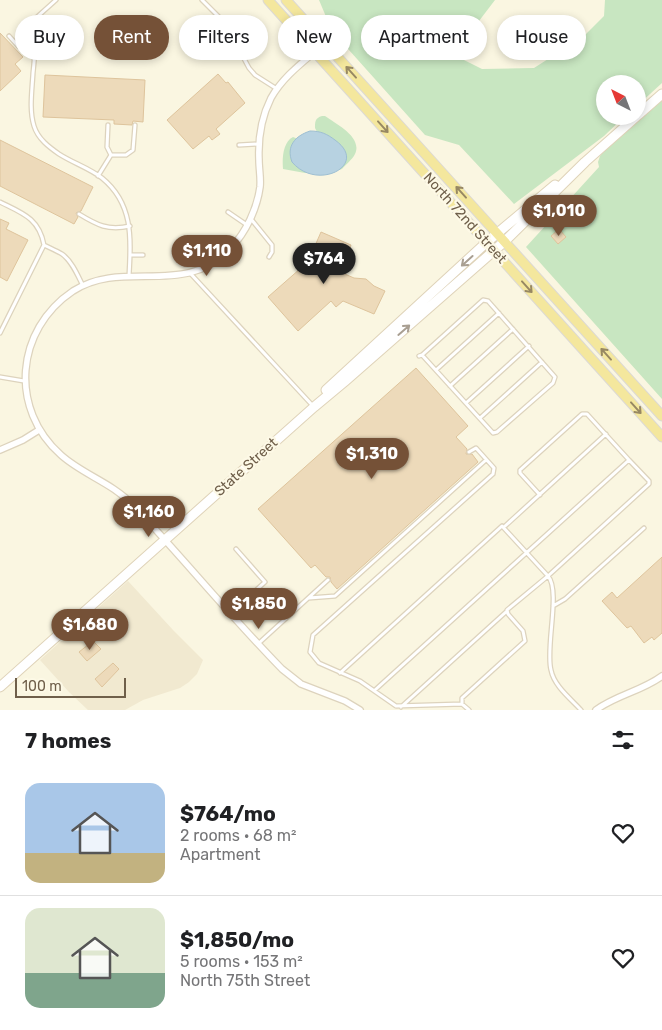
<!DOCTYPE html>
<meta charset="utf-8">
<style>
:root{--surface:#fff;--page:#f6f6f6;--text:#202124;--muted:#757577;--line:#e0e0e0;--accent:#755137}
body{margin:0;font-family:Rubik,sans-serif;background:var(--page);color:var(--text);height:100vh;display:flex;flex-direction:column;font-size:19px;white-space:nowrap}
*{box-sizing:border-box;margin:0}
p{font-size:16px;color:var(--muted)}
.icon{flex:none;width:28px;height:28px;fill:none;stroke:currentColor;stroke-width:2;stroke-linecap:round;stroke-linejoin:round}
.map{position:relative;height:710px;overflow:hidden}
.drawer{display:flex;flex-direction:column;background:var(--surface);flex:1}
.drawer>*{flex:none}
.banner{position:absolute;left:15px;top:15px;width:632px;height:45px;display:flex;gap:10px}
.needle{width:32px;rotate:318deg}
.fabs{position:absolute;left:596px;top:75px;display:grid;gap:10px}
.fabs a{display:grid;place-items:center;width:50px;height:50px;border-radius:50%;background:var(--surface);box-shadow:0 2px 8px #0003;font-size:25px}
.scale{position:absolute;left:15px;bottom:12px;width:111px;box-sizing:border-box;padding-left:5px;border:2px solid #6f5f4a;border-top:0;font-size:14px;line-height:18px;white-space:nowrap;color:#6f5f4a;-webkit-text-stroke:4px #fdf9e6;paint-order:stroke}
.price{position:absolute;translate:-50% -42px;padding:0 11px;border-radius:18px;background:var(--accent);color:#fff;font-size:16px;line-height:32px;filter:drop-shadow(0 1px 2px #0008)}
.price::after{content:'';position:absolute;left:50%;top:30px;width:15px;height:11px;margin-left:-8px;background:inherit;clip-path:polygon(0 0,100% 0,50% 100%)}
.price.current{background:#222;color:#fff}
ul{padding:0;list-style:none}
li{display:flex;align-items:center;gap:15px;height:125px;padding:0 25px}
li+li{border-top:1px solid var(--line)}
li span{display:grid;place-items:center;flex:none;width:140px;height:100px;border-radius:15px;color:#555}
li>.icon{margin-inline-start:auto}
span .icon{width:60px;height:60px;fill:#fffc;stroke-width:1}
li b{font-size:21px}
h2{display:flex;justify-content:space-between;align-items:center;height:60px;padding:0 25px;font-size:21px}
.chip{padding:0 18px;border-radius:22px;background:var(--surface);box-shadow:0 2px 8px #0003;font-size:18px;line-height:45px}
.chip.current{background:var(--accent);color:#fff}
.map>svg:first-child{display:block}
</style>
<div class="map">
<svg width="662" height="710" viewBox="0 0 662 710">
<rect width="100%" height="100%" fill="#faf6e1"/>
<path fill="#f1e9d0" d="M128 581 173 630 203 660 197 674 189 682 180 688 143 700 125 710H88L69 692 40 660Z"/>
<path fill="#c8e6c1" d="M319 0H495L466 38 456 56 482 69 534 68 584 36 604 16 605 0H662V83L638 105V84H605V116H625L604 136 514 204 459 145 425 135 332 31Z
M662 96V399L526 247 599 167 598 162 600 156 608 146Z
M322 116H325C336 124 363 137 355 154 352 160 346 164 342 169L339 170 336 169 315 128C315 122 315 118 322 116Z
M293 137 298 139 309 171 305 173 283 169C282 158 283 142 293 137Z"/>
<path fill="#b7d2e1" stroke="#9ebfd2" d="M310 131C321 131 327 134 335 140 370 165 317 192 292 162 286 146 295 136 310 131Z"/>
<path fill="#eddaba" stroke="#dec49c" d="M0 33 23 57 15 64 21 71 0 91Z
M218 74 226 83 228 82 245 103 216 129 220 134 212 140 209 136 193 149 167 120Z
M45 75 145 80 143 122 133 121 132 125 114 124V120L43 117Z
M0 140 93 187 81 211 76 213 78 217 74 224 0 186Z
M0 219 9 223 6 229 28 240 7 281 0 277Z
M559 229 566 237 558 244 551 236Z
M321 232 351 245 340 272 354 278 366 279 374 286 385 291 374 314 343 301 336 307 331 301 298 331 268 297 301 268 304 271Z
M416 368 468 426 456 437 467 449 466 454H472L478 462 337 589 331 582 330 577H326L315 565 311 568 258 509Z
M662 557V633L654 640 652 637 644 643 631 626 627 628 602 601 612 592 617 598Z
M93 641 101 649 87 661 79 652Z
M113 663 119 669 102 687 95 679Z"/>
<g fill="none" stroke-linecap="round" stroke-linejoin="round">
<g stroke="#ddd3bd" stroke-width="5.5">
<path id="lane" d="M56 0 37 17C36 36 35 55 33 73 32 91 29 110 34 126 38 139 49 147 59 154 73 163 89 168 102 178 134 204 131 240 129 276
M202 0 225 23 249 68 255 75 277 89
M9 36 19 47 35 49
M239 145 258 144
M111 155H126L133 150 135 125
M98 176 111 155 107 147 108 125
M0 202C22 213 39 218 44 245
M228 212 247 225
M79 214C97 225 108 231 130 226
M251 219 272 245V252L269 257
M130 255H143
M190 273 313 406
M0 333 44 245C50 248 57 251 62 254 72 261 78 276 83 286
M419 356 422 355 493 433 497 432 553 383 555 377 488 301 483 300 422 355
M436 370 499 313
M0 377 24 381
M450 386 513 329
M466 403 529 346
M480 418 542 362
M504 527 606 434
M309 598 335 596 486 460
M553 606 565 599 644 528
M231 613 265 582 236 549
M259 643 328 580
M340 673 502 526 548 576 507 610 508 614 523 631 525 641 462 698V704
M375 690 629 460 587 414H582L520 470V473L540 495
M401 707 507 611
M469 710 462 704 396 706 360 681 319 663 310 652 313 635 493 474 494 468 476 448 469 452
M581 710C571 699 554 686 551 670 545 648 561 591 548 576L649 484V481L629 460"/>
</g>
<g stroke="#ddd3bd" stroke-width="8">
<path id="street" d="M325 43C306 60 284 75 271 98 262 116 258 139 259 160 259 169 261 178 260 187 257 209 246 232 231 248 184 299 125 258 73 291 15 330 9 409 61 455 82 474 112 483 132 504 183 558 230 616 282 669L301 684 345 701 360 710
M0 450 23 440 39 430
M596 710C616 695 642 691 662 676"/>
</g>
<g stroke="#dfd3b9" stroke-width="11">
<path id="secondary" d="M638 115 662 94
M326 390 487 242 555 185
M0 687 314 407 344 382 505 241 585 162 637 116"/>
</g>
<g stroke="#dcd9d4" stroke-width="11">
<path id="primary" d="M268 0 662 437
M286 0 662 416"/>
</g>
<use href="#lane" stroke="#fff" stroke-width="3"/>
<use href="#street" stroke="#fff" stroke-width="5.5"/>
<use href="#secondary" stroke="#fff" stroke-width="9"/>
<use href="#primary" stroke="#f4e79d" stroke-width="9"/>
</g>
<defs><path id="oneway-shaft" d="M-6 0H5M1.5-3L5.5 0L1.5 3" fill="none" stroke-width="1.6" stroke-linecap="round" stroke-linejoin="round" transform="scale(1.25)"/></defs>
<g stroke="#978863">
<use href="#oneway-shaft" transform="translate(351 72) rotate(-132)"/>
<use href="#oneway-shaft" transform="translate(383 127) rotate(48)"/>
<use href="#oneway-shaft" transform="translate(461 192) rotate(-132)"/>
<use href="#oneway-shaft" transform="translate(527 287) rotate(48)"/>
<use href="#oneway-shaft" transform="translate(606 354) rotate(-132)"/>
<use href="#oneway-shaft" transform="translate(636 408) rotate(48)"/>
</g>
<g stroke="#a99f92">
<use href="#oneway-shaft" transform="translate(467 261) rotate(138)"/>
<use href="#oneway-shaft" transform="translate(404 330) rotate(-41)"/>
</g>
<g text-anchor="middle" dominant-baseline="central" stroke-width="4.5" stroke-linejoin="round" paint-order="stroke">
<g font-size="14" fill="#6f5f4a" stroke="#fdf9e6">
<text transform="translate(465 218) rotate(48)">North 72nd Street</text>
<text transform="translate(246 467) rotate(-42)">State Street</text>
</g>
</g>
</svg>
<div class="fabs">
<a><svg class="needle" viewBox="-14 -14 28 28"><path d="M0-13l5 13h-10z" fill="#e53935"/><path d="M0 13l5-13h-10z" fill="#757577"/></svg></a>
</div>
<div class="scale">100 m</div>
<b class="price" style="left:559px;top:237px">$1,010</b>
<b class="price" style="left:207px;top:277px">$1,110</b>
<b class="price current" style="left:324px;top:285px">$764</b>
<b class="price" style="left:372px;top:480px">$1,310</b>
<b class="price" style="left:149px;top:538px">$1,160</b>
<b class="price" style="left:259px;top:630px">$1,850</b>
<b class="price" style="left:90px;top:651px">$1,680</b>
<div class="banner">
<a class="chip">Buy</a>
<a class="chip current">Rent</a>
<a class="chip">Filters</a>
<a class="chip">New</a>
<a class="chip">Apartment</a>
<a class="chip">House</a>
</div>
</div>
<section class="drawer">
<h2>7 homes<svg class="icon" aria-label="filters" viewBox="0 0 24 24"><path d="M4 7h16M4 17h16"/><circle cx="9" cy="7" r="2"/><circle cx="15" cy="17" r="2"/></svg></h2>
<ul>
<li><span style="background:linear-gradient(#a9c7e8 70%,#c2b280 0)"><svg class="icon" aria-label="home" viewBox="0 0 24 24"><path d="M3 11l9-7 9 7M6 9v11h12V9"/></svg></span><div><b>$764/mo</b><p>2 rooms · 68 m²</p><p>Apartment</p></div><svg class="icon" aria-label="heart" viewBox="0 0 24 24"><path d="M12 20l-8-8c-3-5 5-10 8-4 3-6 11-1 8 4z"/></svg></li>
<li><span style="background:linear-gradient(#dfe7d0 65%,#7fa58c 0)"><svg class="icon" aria-label="home" viewBox="0 0 24 24"><path d="M3 11l9-7 9 7M6 9v11h12V9"/></svg></span><div><b>$1,850/mo</b><p>5 rooms · 153 m²</p><p>North 75th Street</p></div><svg class="icon" aria-label="heart" viewBox="0 0 24 24"><path d="M12 20l-8-8c-3-5 5-10 8-4 3-6 11-1 8 4z"/></svg></li>
</ul>
</section>
